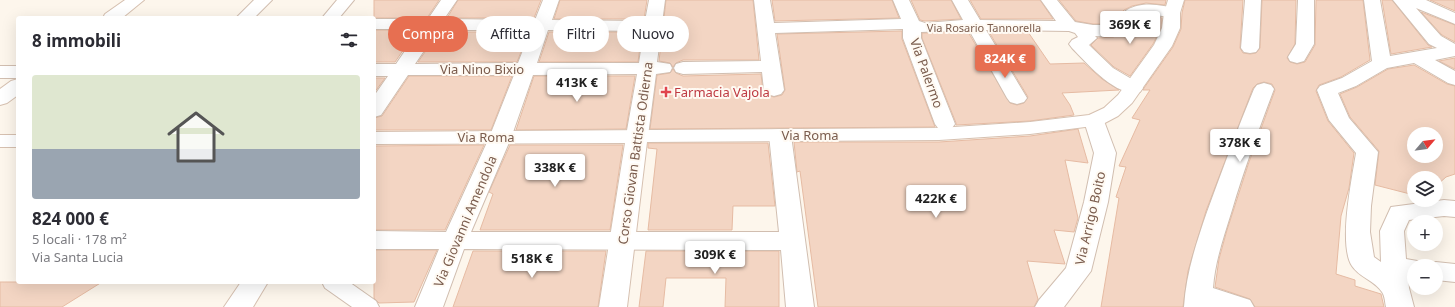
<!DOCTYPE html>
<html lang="it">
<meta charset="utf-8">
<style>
:root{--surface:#fff;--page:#f2f2f3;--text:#2b2b33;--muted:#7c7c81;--line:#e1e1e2;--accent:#e76f51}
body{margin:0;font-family:"Noto Sans",sans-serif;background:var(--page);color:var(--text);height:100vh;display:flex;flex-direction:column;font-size:15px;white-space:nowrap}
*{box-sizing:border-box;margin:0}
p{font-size:13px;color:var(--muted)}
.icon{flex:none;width:22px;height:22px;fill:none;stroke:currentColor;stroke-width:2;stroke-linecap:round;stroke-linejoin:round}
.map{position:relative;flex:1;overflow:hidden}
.panel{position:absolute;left:16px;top:16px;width:360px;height:268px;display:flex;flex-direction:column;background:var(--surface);border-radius:4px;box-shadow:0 4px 16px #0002}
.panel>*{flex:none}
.top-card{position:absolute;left:388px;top:16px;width:380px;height:36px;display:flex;gap:8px}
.needle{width:26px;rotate:61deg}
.controls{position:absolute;left:1407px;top:127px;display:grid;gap:8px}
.controls a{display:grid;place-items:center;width:36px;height:36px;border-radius:50%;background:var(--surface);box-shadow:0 4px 16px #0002;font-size:20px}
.price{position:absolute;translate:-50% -34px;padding:0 9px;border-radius:4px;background:#fff;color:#222;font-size:13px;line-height:26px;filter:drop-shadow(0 1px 2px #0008)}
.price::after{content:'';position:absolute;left:50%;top:24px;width:12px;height:9px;margin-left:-6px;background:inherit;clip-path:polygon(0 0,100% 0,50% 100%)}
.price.selected{background:var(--accent);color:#fff}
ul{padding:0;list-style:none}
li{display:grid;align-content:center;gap:8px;height:212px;padding:0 16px}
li+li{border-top:1px solid var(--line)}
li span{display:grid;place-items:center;height:124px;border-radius:4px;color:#555}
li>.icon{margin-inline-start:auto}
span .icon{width:72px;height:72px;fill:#fffc;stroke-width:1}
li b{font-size:17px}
h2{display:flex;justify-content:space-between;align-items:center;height:48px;padding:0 16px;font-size:17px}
.tag{padding:0 14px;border-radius:18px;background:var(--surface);box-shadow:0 4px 16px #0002;font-size:14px;line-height:36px}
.tag.selected{background:var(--accent);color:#fff}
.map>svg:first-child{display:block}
</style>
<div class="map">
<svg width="1455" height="307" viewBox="0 0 1455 307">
<rect width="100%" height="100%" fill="#fdf6ec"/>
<path fill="#f3d5c3" stroke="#e6bba3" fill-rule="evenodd" d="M374 0H439L427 18H374Z
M458 0H541L534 18H447Z
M560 0H647L644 19H554Z
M666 0H753L759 60H683L676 63 673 67 670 63 659 61Z
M772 0H892L899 18 775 21Z
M911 0H951L961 19 925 21 920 20Z
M970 0H1040L1053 19H981Z
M1059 0H1166L1165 5 1146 3 1132 6 1124 10 1110 24H1093L1076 21Z
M1185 0H1243L1240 48 1243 53 1250 54 1256 53 1260 48 1262 0H1296L1295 44 1287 58 1290 62 1297 64 1305 62 1315 45 1316 0H1363L1370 60 1341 77 1319 85 1316 91 1328 121 1354 153 1349 188 1341 216 1336 274 1355 280V286L1381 294 1384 307H1255L1250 299 1215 287 1219 259 1227 230 1248 165 1275 90 1272 84 1264 82 1257 84 1253 88 1206 211 1188 271 1183 307H1101L1119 198 1116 197 1126 167 1119 166 1140 120 1132 118 1150 90H1143L1144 88 1173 47 1181 29 1182 13Z
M1382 0H1392L1428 45 1432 47 1391 54Z
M1430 0H1455V11Z
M1421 12 1455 25V42L1442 35Z
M1152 16 1162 18 1161 28 1153 44 1130 76 1114 67 1091 45 1098 38 1113 37 1122 34 1140 19Z
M374 30H417L395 62H374Z
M902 31V39L935 127 650 129 657 75 670 73 673 69 676 73 683 76 761 74 763 91 767 95 774 97 782 95 785 90 777 34Z
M439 32H529L517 62H418Z
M549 32H642L638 62H539Z
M968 32 1010 103 1017 105 1024 103 1028 97 989 32H1028L1050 64 1084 63 1102 79 1119 90 1062 93 1070 105 1074 115 1030 121 956 125V123L922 38V33Z
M1455 58V69L1439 61Z
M1414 65 1447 84 1455 86V174L1446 177 1436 186V178H1414V195L1375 185 1379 151 1350 117 1340 94 1357 87 1388 69ZM1414 134H1436V156H1414Z
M409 76H512L491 130H374V118L382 116Z
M534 76H635L626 129 516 130Z
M374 78H385L374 93Z
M1078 129 1088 163 1065 160 1078 218 1074 232 1054 230 1065 264 1027 261 1038 299 1034 307H818L800 171 797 172 794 142H939L1030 136Z
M648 143H768L775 206H733L732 230H648L657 149 648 148Z
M484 145 445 230H374V146Z
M510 145H623L610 230H480L493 194 489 192Z
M374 250H437L414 302 379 303 374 298Z
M473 251H606L598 307H453Z
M646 251H779V307H725L726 278H666L663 307H639Z
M0 282H102L62 307H0Z"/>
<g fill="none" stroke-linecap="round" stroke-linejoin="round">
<g stroke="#d1beb0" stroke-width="2">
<path id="pedestrian" d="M322 282H349L376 301 379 307H352L325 288Z"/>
</g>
<g stroke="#d1beb0" stroke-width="2">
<path id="minor" d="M254 0H272L254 18H236Z
M337 0H354L339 18H322Z
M441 0H457L444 19 535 20 543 0H559L552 20 645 21 649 0H665L657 62 670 64 672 68 670 72 656 74 648 136 645 141 637 142 629 141 626 136 637 74 533 75 511 138 471 232H779L769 135 772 130 780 129 788 130 791 135 814 307H786L781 250 464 249 443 307H415L439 249H374V231L446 232 489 138 514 75H408L381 115 374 117V96L388 76H374V64H396L420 29H374V19H428ZM438 30H531L518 63 415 64ZM548 30 644 31 639 63H537Z
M754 0H770L774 23 901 19 893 0H909L919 21 925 23 963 20 952 0H968L980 20 1056 21 1041 0H1057L1075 22 1093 25H1110C1116 21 1121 14 1127 10 1142 1 1162 5 1178 9L1180 13 1178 17C1167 19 1154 12 1143 16 1137 18 1133 23 1128 28 1120 36 1107 37 1095 36L1097 38 1089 45 1113 68 1140 84 1143 88 1140 92C1116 98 1087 63 1072 48L1069 44 1072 40 1078 37 1075 33 1069 31 986 30 1027 98 1024 102 1017 104 1010 102 1007 98 969 30 921 32V38L955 124 952 128 945 130 938 128 935 124 903 38V29L775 33 784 90 781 94 774 96 767 94 764 90 762 72 683 74 676 72 674 68 676 64 683 62 761 61Z
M1245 0H1261L1259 48 1256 52 1250 53 1244 52 1241 48Z
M1298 0H1314V44L1304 61 1297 63 1290 61 1288 57 1296 44Z
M1364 0H1380L1390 56 1437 48 1429 44 1393 0H1426L1455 13V24L1416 8 1441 36 1455 44V56L1435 60 1455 71V85L1448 83 1414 63 1387 68 1356 86 1338 93 1349 118 1378 152 1371 206 1370 232 1374 257 1381 262 1380 231 1391 207 1444 200 1455 201V217L1444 216 1409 220 1404 231 1406 259 1423 262 1425 266H1414V278H1408L1409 288 1414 307H1386C1385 303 1385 296 1382 292 1375 281 1359 277 1352 266 1338 245 1352 178 1356 153L1329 120 1317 90 1320 86 1342 78 1372 61Z
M0 66H18V78H0Z
M1264 83 1271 85 1274 89C1259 129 1244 169 1232 210 1224 236 1215 261 1213 288L1250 300 1254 307H1184C1186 274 1196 244 1207 212 1222 171 1237 130 1254 89L1257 85Z
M1094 115 1101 117 1104 121 1116 153 1108 202 1091 271 1064 307H1035L1039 300 1066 268 1084 202 1094 153 1084 121 1087 117Z
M1436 262 1455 264V282L1436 280V266H1426Z"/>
</g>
<g stroke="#d6c0b0" stroke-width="2">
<path id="secondary" d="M125 0H144L122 18H103L105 14Z
M1168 0H1184L1180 13V28L1172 46 1132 103 1118 116 1101 125 1030 134 939 140 647 142 627 307H599L625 143 374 144V132L939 128 1030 122 1089 115 1104 108 1118 95 1154 45 1162 28 1164 13Z
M18 79V95L7 103 0 105V89L11 81Z
M0 135H18V147H0Z
M241 282H268L253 307H224Z"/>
</g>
<use href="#pedestrian" fill="#fff" fill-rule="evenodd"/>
<use href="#minor" fill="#fff" fill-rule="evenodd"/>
<use href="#secondary" fill="#fff" fill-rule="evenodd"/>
</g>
<path fill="#e0444e" stroke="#fffaf3" stroke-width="1.5" d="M664 86h4v4h4v4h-4v4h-4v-4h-4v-4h4z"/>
<g text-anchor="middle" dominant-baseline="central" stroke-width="4" stroke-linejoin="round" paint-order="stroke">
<g font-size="11" fill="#7a5c4d" stroke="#fffaf3">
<text x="984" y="27">Via Rosario Tannorella</text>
</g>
<g font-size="13" fill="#7a5c4d" stroke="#fffaf3">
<text x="482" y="69">Via Nino Bixio</text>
<text transform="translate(927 73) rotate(70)">Via Palermo</text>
<text x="810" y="135">Via Roma</text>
<text x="486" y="137">Via Roma</text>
<text transform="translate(635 153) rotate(-82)">Corso Giovan Battista Odierna</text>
<text transform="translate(1090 218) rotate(-77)">Via Arrigo Boito</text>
<text transform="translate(465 221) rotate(-67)">Via Giovanni Amendola</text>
</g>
<g font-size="13" fill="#be3a42" stroke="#fffaf3" text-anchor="start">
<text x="674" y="92">Farmacia Vajola</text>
</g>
</g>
</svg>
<div class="controls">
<a><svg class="needle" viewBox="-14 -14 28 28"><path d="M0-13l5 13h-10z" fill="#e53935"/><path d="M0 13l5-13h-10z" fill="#7c7c81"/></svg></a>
<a><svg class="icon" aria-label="layers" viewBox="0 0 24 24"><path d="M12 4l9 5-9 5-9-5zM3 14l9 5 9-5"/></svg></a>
<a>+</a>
<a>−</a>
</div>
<b class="price" style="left:1130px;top:45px">369K €</b>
<b class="price selected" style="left:1005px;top:79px">824K €</b>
<b class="price" style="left:577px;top:103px">413K €</b>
<b class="price" style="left:1240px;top:163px">378K €</b>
<b class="price" style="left:555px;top:188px">338K €</b>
<b class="price" style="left:936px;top:219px">422K €</b>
<b class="price" style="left:715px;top:275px">309K €</b>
<b class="price" style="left:532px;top:279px">518K €</b>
<div class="top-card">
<a class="tag selected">Compra</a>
<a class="tag">Affitta</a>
<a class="tag">Filtri</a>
<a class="tag">Nuovo</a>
</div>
<section class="panel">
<h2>8 immobili<svg class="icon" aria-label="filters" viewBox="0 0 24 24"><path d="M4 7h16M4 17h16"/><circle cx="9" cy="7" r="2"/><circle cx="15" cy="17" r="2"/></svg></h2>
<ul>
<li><span style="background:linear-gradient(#dfe7d0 60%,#9aa5b1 0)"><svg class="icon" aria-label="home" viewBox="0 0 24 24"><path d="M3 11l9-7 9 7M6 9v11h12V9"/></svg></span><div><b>824 000 €</b><p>5 locali · 178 m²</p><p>Via Santa Lucia</p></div></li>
</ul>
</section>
</div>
